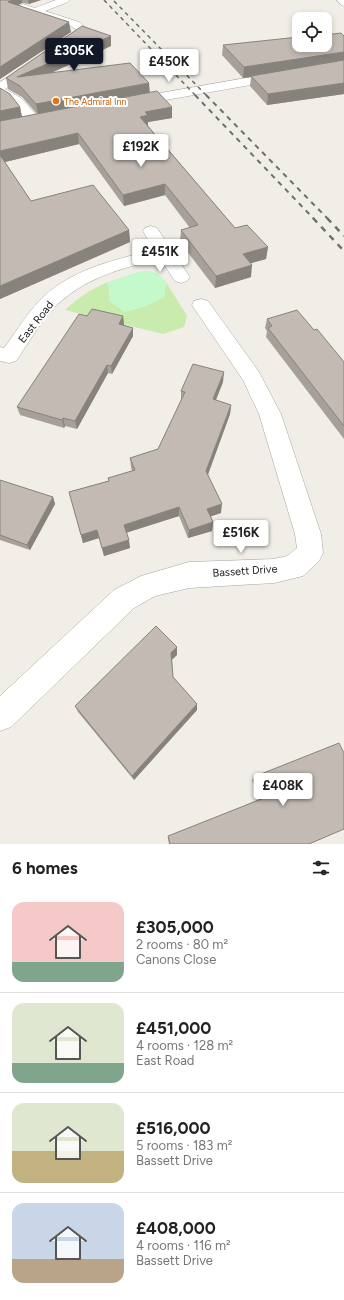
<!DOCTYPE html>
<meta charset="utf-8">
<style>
:root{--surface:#fff;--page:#f6f6f6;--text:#222;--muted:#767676;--line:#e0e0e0;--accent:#111827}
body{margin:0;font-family:Figtree,sans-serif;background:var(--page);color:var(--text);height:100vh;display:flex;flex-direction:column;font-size:15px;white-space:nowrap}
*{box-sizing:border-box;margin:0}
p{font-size:13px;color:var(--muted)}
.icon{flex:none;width:22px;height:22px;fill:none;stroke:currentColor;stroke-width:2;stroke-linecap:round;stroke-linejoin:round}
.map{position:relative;height:844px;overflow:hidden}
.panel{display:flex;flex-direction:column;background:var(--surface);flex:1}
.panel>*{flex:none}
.controls{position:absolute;left:292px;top:12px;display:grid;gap:8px}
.controls a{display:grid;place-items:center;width:40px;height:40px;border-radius:8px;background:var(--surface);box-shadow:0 2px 6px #0003;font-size:20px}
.price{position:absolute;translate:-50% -34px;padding:0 9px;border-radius:4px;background:#fff;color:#222;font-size:13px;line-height:26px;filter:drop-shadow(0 1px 2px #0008)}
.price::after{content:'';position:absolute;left:50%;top:24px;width:12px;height:9px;margin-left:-6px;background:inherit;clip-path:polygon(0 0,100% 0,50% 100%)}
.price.current{background:var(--accent);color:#fff}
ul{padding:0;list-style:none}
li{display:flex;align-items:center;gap:12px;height:100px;padding:0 12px}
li+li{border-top:1px solid var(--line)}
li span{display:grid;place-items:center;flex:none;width:112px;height:80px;border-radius:12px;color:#555}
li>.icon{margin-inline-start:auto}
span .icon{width:48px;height:48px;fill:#fffc;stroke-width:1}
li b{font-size:17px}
h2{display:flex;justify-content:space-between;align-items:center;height:48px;padding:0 12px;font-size:17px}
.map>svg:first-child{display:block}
</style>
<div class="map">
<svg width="344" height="844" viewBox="0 0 344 844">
<rect width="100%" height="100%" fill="#f1eee7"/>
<path fill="#c9ebad" d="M108 282 110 302 164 297 166 282 187 316 184 327 163 334 65 310C78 298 91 289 108 282Z"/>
<path fill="#c4facb" d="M141 271C153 270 159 273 166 282L164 297 147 306 125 312 110 302 108 282Z"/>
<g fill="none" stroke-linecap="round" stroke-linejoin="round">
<g stroke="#a7a7a7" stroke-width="1">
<path id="minor" d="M56 0H70L68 2 45 11 79 22 87 29C85 37 67 49 59 47L57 45 59 43 77 30 71 26 19 9 18 7 23 4 35 8Z
M337 0H344V6L341 5Z
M31 64 35 65 37 67 35 69 5 89 21 98 39 118 41 121 39 124H29L13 104 0 96V82Z
M280 72 284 73 286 76 284 79 132 106 128 105 126 102 128 99 132 98Z
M151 226 157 228 187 273 190 277 187 281 181 283 175 281 160 259C121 268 81 279 53 309 39 324 28 344 16 361L9 363 0 361V347L4 348C16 332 26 315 39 301 69 270 113 260 154 250L143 231 145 228Z
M201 299 208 301 259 372 281 414 321 534 323 553 319 561 303 576 274 583 189 588 155 596 134 608 11 727 0 731V696L114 590 141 576 189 562 274 559 287 556 297 548 295 534 259 414 243 380 192 305 194 301Z"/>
</g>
<use href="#minor" fill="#fff" fill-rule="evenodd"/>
<path stroke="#6e6e6e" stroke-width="1.5" stroke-dasharray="4 4" stroke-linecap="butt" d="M104 0 196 96
M114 1 207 96"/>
<path stroke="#6e6e6e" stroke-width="2" stroke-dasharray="5 5" stroke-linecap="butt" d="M195 95 314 219
M206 95 328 219"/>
<path stroke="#6e6e6e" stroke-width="2.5" stroke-dasharray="6 6" stroke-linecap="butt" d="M313 218 344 251
M327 218 344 236"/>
</g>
<path fill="#a7a09a" d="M0 0H41L29 4 22 3 18 5 71 32 0 79Z
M111 36V46L52 72 150 93 172 118 148 122V126L235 228 268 247 266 259 251 263V277L215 288 180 242 181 230 190 228 165 195 124 206 79 144 5 162 31 201 129 230 130 242 0 299V88L20 107 22 117 37 114 22 97 8 89 6 78Z
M344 36V94L267 105 250 86 251 77 243 78 222 55 223 45Z
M123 316 124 325 133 336 112 374 108 373 77 429 65 426 64 428 20 415 17 407Z
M267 319 314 330 344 362V439L266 337 267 331 265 328Z
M223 382 216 400 231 405 230 414 208 474 221 513 211 516 213 522 212 531 188 538 179 516 126 533 130 548 104 556 99 538 83 543 69 492 108 481 132 471 131 467 130 458 158 449 181 401V391Z
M0 480 53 497 55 504 30 550 0 540Z
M177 655 172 660 173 677 197 710 134 780 78 712 75 706Z
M256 776 309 844H169L168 838 260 799 252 780Z"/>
<path fill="#88827d" d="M13 0H22V3L17 6 8 2Z
M28 0H41L29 4Z
M69 22 71 32 0 79V67Z
M111 36V46L20 87 17 77Z
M344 52V62L251 76V77L243 78 244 67Z
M149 83 150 94 38 114 36 104Z
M344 83V94L267 105 268 94Z
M20 107 22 118 0 123V111Z
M172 107V118L148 122V126L140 128V117L145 112Z
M78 133 79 144 1 163 0 160V151Z
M165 184V195L124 206 123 195Z
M129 230 130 242 0 299V286Z
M268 247 266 259 241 266 243 254Z
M252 265 251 277 215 288 216 276Z
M123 316 124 325 119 332V324Z
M133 328V336L112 374 111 366Z
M107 365 108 373 77 429 75 421Z
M224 372 223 382 212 409 213 399Z
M231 405 230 414 206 480V471Z
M63 418 65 426 64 428 62 420Z
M53 497 55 504 30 550 27 545Z
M222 504 221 513 206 518 207 509Z
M179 507V516L125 533 124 525Z
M213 522 212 531 188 538 189 530Z
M97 530 99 538 83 543 81 535Z
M129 540 130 548 104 556 102 548Z
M177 647V655L171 660V653Z
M197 704V710L134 780 132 776Z"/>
<path fill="#c2bab3" stroke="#88827d" d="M0 0H13L8 2 69 22 0 67Z
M82 26 111 36 17 77 130 63 149 83 36 104 20 86 6 78Z
M341 33 344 36V52L244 67 223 45 299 37V45H325V35Z
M344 60V83L268 94 251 76Z
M0 88 10 94 20 107 0 111Z
M157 91 172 107 145 112 148 115 140 117 235 228 247 225 268 247 243 254 252 265 216 276 181 230 198 225 165 184 123 195 78 133 0 151V121Z
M0 155 31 201 93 185 129 230 0 286Z
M92 309 123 316 119 324 133 328 111 366 107 365 75 421 63 418 62 420 17 407 79 314 87 316Z
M297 310 314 330 317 329 344 362V426L268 328 272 326 267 319Z
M193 364 224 372 213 399 231 405 206 471 222 504 207 509 213 522 189 530 179 507 124 525 129 540 102 548 97 530 81 535 69 492 109 481 108 478 135 470 130 458 158 449 185 392 181 391Z
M0 480 53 497 27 545 0 535Z
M156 626 177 647 171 653 173 677 197 704 132 776 75 706Z
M339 743 344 753V829L309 844H170L168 836 264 798 256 776Z"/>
<circle fill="#e8710a" stroke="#fff" stroke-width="1.5" cx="56" cy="101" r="4"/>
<g text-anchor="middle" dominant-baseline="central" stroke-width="4" stroke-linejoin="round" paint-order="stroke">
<g font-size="9" fill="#c56008" stroke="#fff" text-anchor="start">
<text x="64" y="101">The Admiral Inn</text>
</g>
<g font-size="11" fill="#202020" stroke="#fff">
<text transform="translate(36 322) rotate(-52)">East Road</text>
<text transform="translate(245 571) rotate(-4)">Bassett Drive</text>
</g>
</g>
</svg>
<div class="controls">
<a><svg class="icon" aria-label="locate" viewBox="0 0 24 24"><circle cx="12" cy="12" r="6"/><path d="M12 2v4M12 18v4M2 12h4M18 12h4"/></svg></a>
</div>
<b class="price current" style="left:74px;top:72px">£305K</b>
<b class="price" style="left:169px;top:83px">£450K</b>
<b class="price" style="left:141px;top:168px">£192K</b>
<b class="price" style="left:160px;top:273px">£451K</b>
<b class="price" style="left:241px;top:554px">£516K</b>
<b class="price" style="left:283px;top:807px">£408K</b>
</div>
<section class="panel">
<h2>6 homes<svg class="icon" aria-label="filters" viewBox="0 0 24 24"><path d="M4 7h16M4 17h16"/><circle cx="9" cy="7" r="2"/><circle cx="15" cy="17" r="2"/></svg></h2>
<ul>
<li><span style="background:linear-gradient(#f6c9c9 75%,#7fa58c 0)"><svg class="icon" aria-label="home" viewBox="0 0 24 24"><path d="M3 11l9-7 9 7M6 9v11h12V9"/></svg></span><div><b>£305,000</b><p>2 rooms · 80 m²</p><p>Canons Close</p></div></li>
<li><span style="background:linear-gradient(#dfe7d0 75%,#7fa58c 0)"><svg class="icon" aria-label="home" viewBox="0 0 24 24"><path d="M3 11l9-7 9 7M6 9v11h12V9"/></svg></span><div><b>£451,000</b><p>4 rooms · 128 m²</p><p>East Road</p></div></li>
<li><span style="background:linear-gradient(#dfe7d0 60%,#c2b280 0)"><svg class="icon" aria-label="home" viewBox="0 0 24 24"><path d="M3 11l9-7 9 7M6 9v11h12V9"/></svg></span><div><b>£516,000</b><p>5 rooms · 183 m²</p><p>Bassett Drive</p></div></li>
<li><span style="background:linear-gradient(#c9d6e8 70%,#b9a48a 0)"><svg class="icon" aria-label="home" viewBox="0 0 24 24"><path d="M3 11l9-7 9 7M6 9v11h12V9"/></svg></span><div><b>£408,000</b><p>4 rooms · 116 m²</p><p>Bassett Drive</p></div></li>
</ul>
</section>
